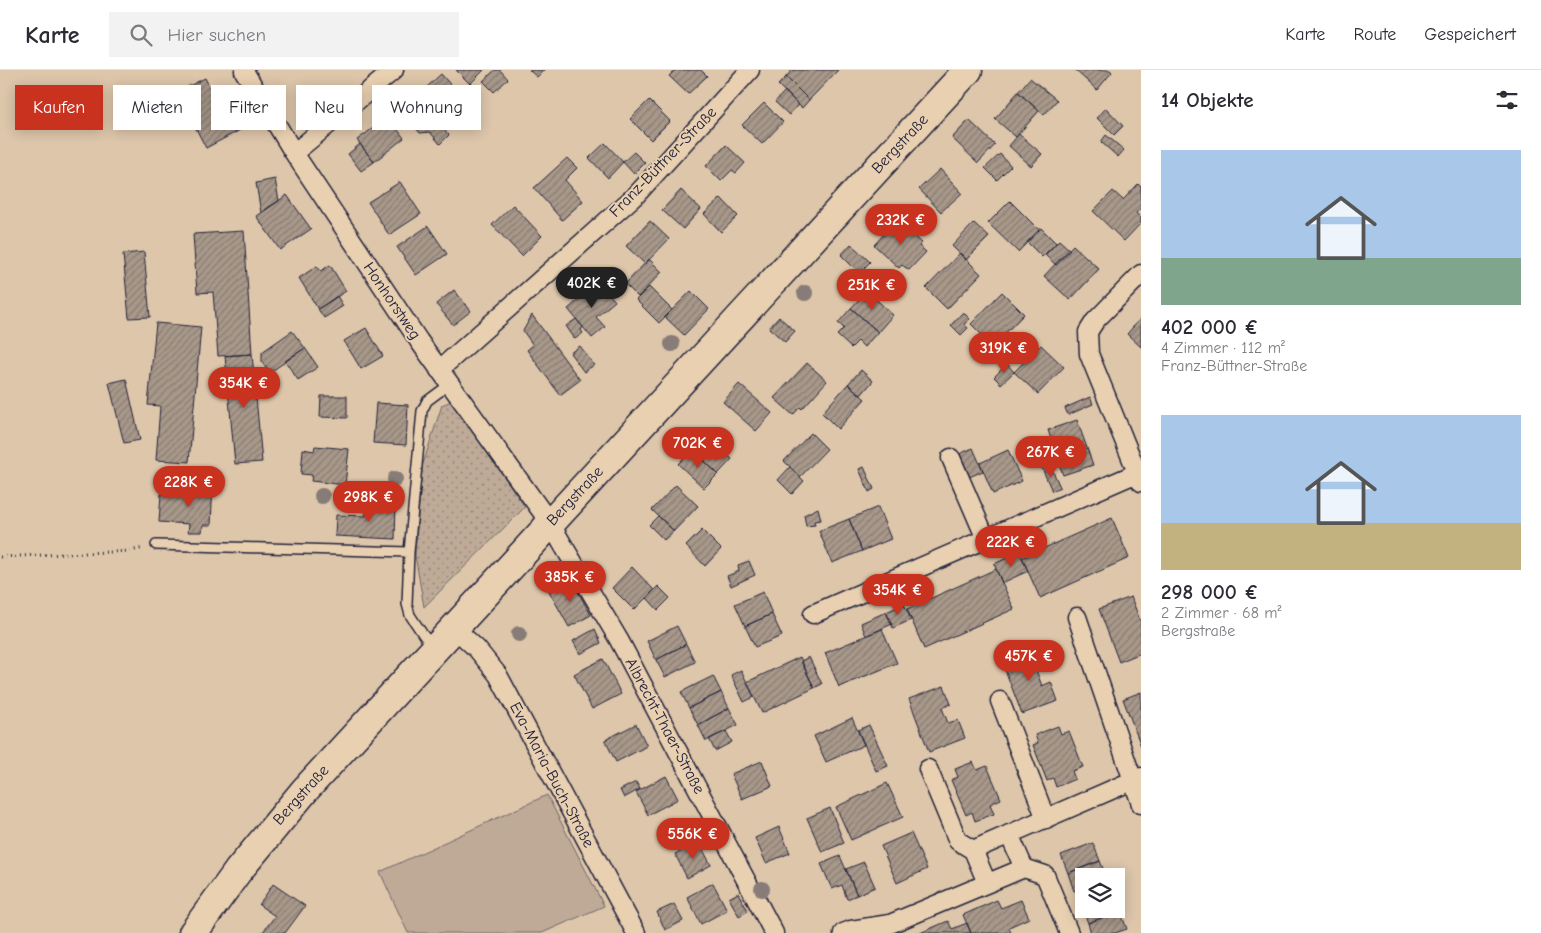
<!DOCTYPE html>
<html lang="de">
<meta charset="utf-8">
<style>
:root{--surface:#fff;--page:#f2f2f3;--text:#2b2b33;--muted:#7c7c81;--line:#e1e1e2;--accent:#c8321e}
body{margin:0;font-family:"Comic Neue",sans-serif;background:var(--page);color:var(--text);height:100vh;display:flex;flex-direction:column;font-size:19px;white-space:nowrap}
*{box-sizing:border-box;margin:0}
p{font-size:16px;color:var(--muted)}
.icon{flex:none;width:28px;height:28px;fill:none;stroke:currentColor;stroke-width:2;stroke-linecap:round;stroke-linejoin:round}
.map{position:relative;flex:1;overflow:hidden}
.sheet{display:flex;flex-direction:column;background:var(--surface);width:400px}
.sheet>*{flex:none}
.top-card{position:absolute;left:15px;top:15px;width:475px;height:45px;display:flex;gap:10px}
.tools{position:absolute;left:1075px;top:798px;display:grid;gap:10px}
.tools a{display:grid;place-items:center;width:50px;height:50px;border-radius:0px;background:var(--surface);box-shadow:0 2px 12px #0003;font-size:25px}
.price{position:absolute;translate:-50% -42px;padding:0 11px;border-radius:18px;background:var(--accent);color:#fff;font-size:16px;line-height:32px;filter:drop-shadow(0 1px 2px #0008)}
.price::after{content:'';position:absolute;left:50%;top:30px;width:15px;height:11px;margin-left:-8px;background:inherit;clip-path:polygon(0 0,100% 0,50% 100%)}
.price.selected{background:#222;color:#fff}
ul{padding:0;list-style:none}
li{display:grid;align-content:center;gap:10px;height:265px;padding:0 20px}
li span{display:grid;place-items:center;height:155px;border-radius:0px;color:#555}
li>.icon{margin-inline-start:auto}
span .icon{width:90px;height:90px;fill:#fffc;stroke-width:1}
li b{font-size:21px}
h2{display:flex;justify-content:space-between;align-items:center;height:60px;padding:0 20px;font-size:21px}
.chip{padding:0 18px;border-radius:0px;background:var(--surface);box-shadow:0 2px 12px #0003;font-size:18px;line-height:45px}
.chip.selected{background:var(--accent);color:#fff}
header{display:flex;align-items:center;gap:30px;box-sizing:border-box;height:70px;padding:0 25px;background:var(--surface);border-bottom:1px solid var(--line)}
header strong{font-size:24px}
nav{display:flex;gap:28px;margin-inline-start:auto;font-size:18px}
.search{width:350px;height:45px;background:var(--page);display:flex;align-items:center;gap:12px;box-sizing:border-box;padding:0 18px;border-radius:0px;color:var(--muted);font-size:19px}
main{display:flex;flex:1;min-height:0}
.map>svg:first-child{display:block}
</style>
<header>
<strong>Karte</strong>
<div class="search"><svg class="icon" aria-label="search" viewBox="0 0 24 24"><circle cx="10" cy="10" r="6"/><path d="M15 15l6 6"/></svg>Hier suchen</div>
<nav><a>Karte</a><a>Route</a><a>Gespeichert</a></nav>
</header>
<main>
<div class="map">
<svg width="1141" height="863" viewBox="0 0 1141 863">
<defs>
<pattern id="park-dots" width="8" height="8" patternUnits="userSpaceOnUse" patternTransform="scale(1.25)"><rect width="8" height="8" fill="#beaa97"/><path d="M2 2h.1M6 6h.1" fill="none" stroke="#9a8a7c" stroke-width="1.8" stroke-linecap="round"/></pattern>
<pattern id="building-hatch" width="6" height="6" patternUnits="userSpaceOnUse" patternTransform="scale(1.25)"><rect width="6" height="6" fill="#a8988a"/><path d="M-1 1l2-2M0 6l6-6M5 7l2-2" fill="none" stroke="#887c72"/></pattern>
</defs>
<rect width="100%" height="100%" fill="#ddc6aa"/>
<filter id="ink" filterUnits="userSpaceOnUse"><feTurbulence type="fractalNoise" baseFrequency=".02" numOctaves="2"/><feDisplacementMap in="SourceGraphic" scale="10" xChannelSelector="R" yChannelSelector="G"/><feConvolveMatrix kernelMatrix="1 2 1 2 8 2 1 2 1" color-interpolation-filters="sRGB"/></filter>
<g filter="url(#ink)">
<path fill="#beaa97" stroke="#706669" d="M547 725 604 836 542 863H408L380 802Z"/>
<path fill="url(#park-dots)" stroke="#706669" d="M451 331 525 437 424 537 415 485 422 397 442 335Z"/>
<path fill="url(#building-hatch)" stroke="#22223b" d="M456 0H484L470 14Z
M495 0H500L508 9 494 22 483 11Z
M529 0H544L537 7Z
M675 0H701L707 6 688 24 669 6Z
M792 0H838L809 30 786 7Z
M1075 0H1110L1112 2 1097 20Z
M441 4 462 28 434 53 413 30Z
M786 7 809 30 802 38 778 15Z
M205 8 220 37 230 32 244 58 206 78 177 22Z
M1030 8 1057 30 1044 45 1018 22Z
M785 21 799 35 789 45 775 32Z
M1018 22 1039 41 1016 67 995 49Z
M409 26 434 53 436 51 449 65 440 74 430 62 420 63 398 37Z
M649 30 670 51 651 70 630 49Z
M764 33 783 52 762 74 742 55Z
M1106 38 1123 56 1114 65 1097 48Z
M388 47 404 68 374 92 357 70Z
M969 50 995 75 978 93 952 68Z
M1019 64 1042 84 1031 96 1009 76Z
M1106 65 1124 80 1118 87 1101 72Z
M605 73 623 92 608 108 589 88Z
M360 74 374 92 361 101 348 84Z
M726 75 745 93 736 103 732 100 721 111 706 96Z
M634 82 645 93 634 104 623 92Z
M1000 84 1011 96 997 110 985 98Z
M567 88 577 98 565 110 583 131 562 150 534 118Z
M940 99 962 123 941 142 919 119Z
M275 109 279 131 261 143 256 113Z
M400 112 421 144 389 165 368 132Z
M1138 114 1141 117V138L1136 143 1141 148V153L1124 171 1093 141 1113 121 1123 130Z
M681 120 701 139 683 159 662 140Z
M287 125 311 159 280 180 256 146Z
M721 128 738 146 721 162 704 144Z
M1010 131 1039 160 1018 182 988 153Z
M513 135 542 166 522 186 492 155Z
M897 150 922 173 919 176 926 182 909 200 902 195 899 198 874 175Z
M650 151 669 169 645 194 626 176Z
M974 153 989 167 966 190 952 176Z
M428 156 447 184 416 205 397 177Z
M1041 158 1056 173 1042 187 1027 172Z
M244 161 252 284 218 286 213 222 197 223 193 164Z
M1059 170 1070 180 1056 195 1045 185Z
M851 174 870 192 859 203 841 185Z
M1073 175 1099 199 1070 230 1044 206Z
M144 182 150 247 129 248 123 184Z
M960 183 981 204 947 239 926 218Z
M649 189 662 202 638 227 625 214Z
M330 195 346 221 318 239 299 208 317 196 321 201Z
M599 212 615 231 596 247 605 257 592 268 568 239Z
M649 217 672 240 659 253 636 230Z
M454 220 471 241 453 255 436 234Z
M691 221 709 239 684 265 665 247Z
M867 221 893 245 878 262 851 238Z
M1002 222 1024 244 993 276 971 254Z
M337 226 343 236 324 248 318 239Z
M851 238 878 262 864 277 858 271 851 278 837 265 844 258 838 253Z
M963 242 970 249 964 254 968 258 961 265 951 255Z
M532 245 580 310 560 325 527 280 533 275 523 261Z
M779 247 795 261 785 272 769 258Z
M1141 248V277L1127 264Z
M576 249 583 257 581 260 583 263 575 269 566 256Z
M156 253 201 257 189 392 156 390 160 336 148 335Z
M366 258 383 286 361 299 344 271Z
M292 261 305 278 269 303 262 292V282Z
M1041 275 1064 297 1038 324 1014 302Z
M580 276 594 295 584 302 570 283Z
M305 278 318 297 298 310 285 291Z
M252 284 262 392 235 394 225 286Z
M807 293 827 311 802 339 800 337 793 345 774 328Z
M1007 294 1014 302 1001 314 994 307Z
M861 300 873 311 861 325 848 314Z
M126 309 140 370 124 373 109 313Z
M739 314 772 343 756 361 723 332Z
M848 314 865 329 838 359 822 343Z
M321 326H347V348L320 347Z
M1090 327 1093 334 1068 345 1065 338Z
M376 333 408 335 406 375 373 373Z
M1077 350 1093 395 1063 405 1048 360Z
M811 363 827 379 800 407 784 391Z
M706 364 732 389 718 404 692 379Z
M315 376 349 379 345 415 311 411 312 405 301 404 303 379 314 381Z
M973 378 983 401 967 408 957 385Z
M692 379 718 404 704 418 678 394Z
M1008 380 1022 411 993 424 980 393Z
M1050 395 1060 417 1052 421 1042 398Z
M790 397 804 411 792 424 778 410Z
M864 397 874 419 869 422 859 399Z
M200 413H213L211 455H203L202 462H188L189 454 159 452 161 424 180 425 181 418 200 419Z
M676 415 698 436 674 461 652 440Z
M366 433 396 434 395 469 335 466 336 445 366 446Z
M878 437 891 469 862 481 849 449Z
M818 438 821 450 814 451 815 455 806 456 804 445Z
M658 446 674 461 664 470 649 455Z
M1112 448 1129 488 1040 528 1022 488Z
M849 449 862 481 832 493 819 461Z
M702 460 721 479 705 496 686 476Z
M1020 482 1028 501 1002 513 994 494Z
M749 491 755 505 731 516 727 506 739 501 738 495Z
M632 497 654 520 634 540 612 518Z
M996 499 1014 539 924 579 907 539Z
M571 509 591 545 569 557 549 521Z
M658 516 670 528 658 540 647 528Z
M763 522 772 544 745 556 735 534Z
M1131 527 1141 553V583L1119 592 1099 539Z
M904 534 911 550 893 558 886 542Z
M886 542 892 554 866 566 861 553Z
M772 544 782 566 755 577 745 556Z
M677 556 686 574 656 590 647 571Z
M595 559 601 573 580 584 573 571Z
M882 559 897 593 839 617 825 583Z
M686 574 695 592 665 607 656 590Z
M1037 578 1044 597 1036 600 1042 616 1051 612 1058 631 1022 644 1002 592Z
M800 587 814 618 762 643 747 612Z
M809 587 822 614 814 618 801 591Z
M603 589 621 624 592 639 574 604Z
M741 600 754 627 744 632 731 605Z
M713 606 721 622 689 638 681 622Z
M944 616 951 634 942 638 948 653 958 650 965 668 929 682 909 629Z
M721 622 729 638 698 655 689 638Z
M1141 622V676L1123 629Z
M729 638 738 655 706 671 698 655Z
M852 648 864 675 826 692 814 666Z
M636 654 647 676 616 692 605 670Z
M869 655 888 696 876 701 858 660Z
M1058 656 1061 664 1069 661 1083 697 1072 701 1075 709 1056 717 1053 708 1047 711 1033 675 1038 673 1035 665Z
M726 661 732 672 715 681 709 669Z
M762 691 772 716 742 729 731 704Z
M973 692 977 700 987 696 1001 729 990 734 994 744 975 751 972 742 966 745 951 710 958 707 955 699Z
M666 706 678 729 648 745 636 722Z
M636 712 640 719 624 728 620 720Z
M887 713 903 747 851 770 836 737Z
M830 738 844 773 822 782 807 748Z
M779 757 790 783 766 793 755 768Z
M911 763 927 799 897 813 881 776Z
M699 772 711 795 687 808 675 784Z
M1093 773 1100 791 1068 803 1061 785Z
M840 786 857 825 847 829 842 815 832 819 821 794Z
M1100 791 1106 806H1084V818L1074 821 1068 803Z
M864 792 875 817 857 825 846 799Z
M713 813 727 840 701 854 687 827Z
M273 814 305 836 285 863H262L275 846 259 835Z
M738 823 748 841 739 846 729 828Z
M997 830 1001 838 1021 830 1029 848 1009 857 1011 863H971L963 845Z
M1116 832 1120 841 1088 853 1081 835 1084 834V839H1116Z
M674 834 683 851 665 860 657 842Z
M1120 841 1127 859 1115 863H1091L1088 853Z
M948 851 952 859 967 853 971 863H920Z"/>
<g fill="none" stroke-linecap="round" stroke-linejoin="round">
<g stroke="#22223b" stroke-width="12">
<path id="lane" d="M156 475 409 482
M434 576 424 566 410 545 407 534 409 482 422 341 427 331 450 314"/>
</g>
<g stroke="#22223b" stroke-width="21">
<path id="street" d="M244 1 294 83 419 271 550 453 619 570 774 863
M294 83 394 0
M1141 204 1095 251 1088 262 1089 284 1141 412
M439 300 637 124 750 0
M951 388 986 469
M813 544 1137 403
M1077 547 1141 734
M453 557 477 579 498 605 636 863
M1000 631 1046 749
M928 699 958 771 973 780
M1024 798 1045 805 1069 863
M987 813 973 780 1141 707
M843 863 851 860 890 854 1024 798 1009 764"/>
</g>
<g stroke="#22223b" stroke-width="31">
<path id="primary" d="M193 863 238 801 305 720 968 0"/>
</g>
<path stroke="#22223b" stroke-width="3" stroke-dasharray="1 4" stroke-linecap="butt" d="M0 487 130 481 144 478"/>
<use href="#lane" stroke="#e9d0b1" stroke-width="9"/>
<use href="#street" stroke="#e9d0b1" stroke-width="18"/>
<use href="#primary" stroke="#e9d0b1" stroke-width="28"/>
</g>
<g fill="#877b77">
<circle cx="805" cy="223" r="8"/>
<circle cx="672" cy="274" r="8"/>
<circle cx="395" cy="409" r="8"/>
<circle cx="322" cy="426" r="8"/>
<circle cx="519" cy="564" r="8"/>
<circle cx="762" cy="819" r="8"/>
</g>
</g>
<g text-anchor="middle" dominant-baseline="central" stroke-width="4" stroke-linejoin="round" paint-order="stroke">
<g font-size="16" fill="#22223b" stroke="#e9d0b1">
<text transform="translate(900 74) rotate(-47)">Bergstraße</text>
<text transform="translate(663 92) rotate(-46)">Franz-Büttner-Straße</text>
<text transform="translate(392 231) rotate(56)">Honhorstweg</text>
<text transform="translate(575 426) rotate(-47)">Bergstraße</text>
<text transform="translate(665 656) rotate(62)">Albrecht-Thaer-Straße</text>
<text transform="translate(552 705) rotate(62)">Eva-Maria-Buch-Straße</text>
<text transform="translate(301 725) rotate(-48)">Bergstraße</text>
</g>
</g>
</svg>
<div class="tools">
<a><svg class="icon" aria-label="layers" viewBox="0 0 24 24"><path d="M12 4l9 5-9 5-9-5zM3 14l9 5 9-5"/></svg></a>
</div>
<b class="price" style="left:901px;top:176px">232K €</b>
<b class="price selected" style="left:592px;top:239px">402K €</b>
<b class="price" style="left:872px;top:241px">251K €</b>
<b class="price" style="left:1004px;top:304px">319K €</b>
<b class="price" style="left:244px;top:339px">354K €</b>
<b class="price" style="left:698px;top:399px">702K €</b>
<b class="price" style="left:1051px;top:408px">267K €</b>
<b class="price" style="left:189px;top:438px">228K €</b>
<b class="price" style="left:369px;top:453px">298K €</b>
<b class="price" style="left:1011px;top:498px">222K €</b>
<b class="price" style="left:570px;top:533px">385K €</b>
<b class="price" style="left:898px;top:546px">354K €</b>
<b class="price" style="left:1029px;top:612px">457K €</b>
<b class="price" style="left:693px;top:790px">556K €</b>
<div class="top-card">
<a class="chip selected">Kaufen</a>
<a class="chip">Mieten</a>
<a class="chip">Filter</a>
<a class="chip">Neu</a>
<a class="chip">Wohnung</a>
</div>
</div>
<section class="sheet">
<h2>14 Objekte<svg class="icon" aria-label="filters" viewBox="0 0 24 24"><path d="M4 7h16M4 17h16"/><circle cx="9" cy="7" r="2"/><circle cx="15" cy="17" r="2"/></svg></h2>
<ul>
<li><span style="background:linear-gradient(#a9c7e8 70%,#7fa58c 0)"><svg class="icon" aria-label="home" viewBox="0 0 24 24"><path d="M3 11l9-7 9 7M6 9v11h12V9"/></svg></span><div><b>402 000 €</b><p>4 Zimmer · 112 m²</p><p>Franz-Büttner-Straße</p></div></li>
<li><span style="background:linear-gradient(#a9c7e8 70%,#c2b280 0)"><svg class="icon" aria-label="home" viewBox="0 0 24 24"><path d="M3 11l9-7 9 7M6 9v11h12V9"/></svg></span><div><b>298 000 €</b><p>2 Zimmer · 68 m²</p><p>Bergstraße</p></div></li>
</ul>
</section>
</main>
